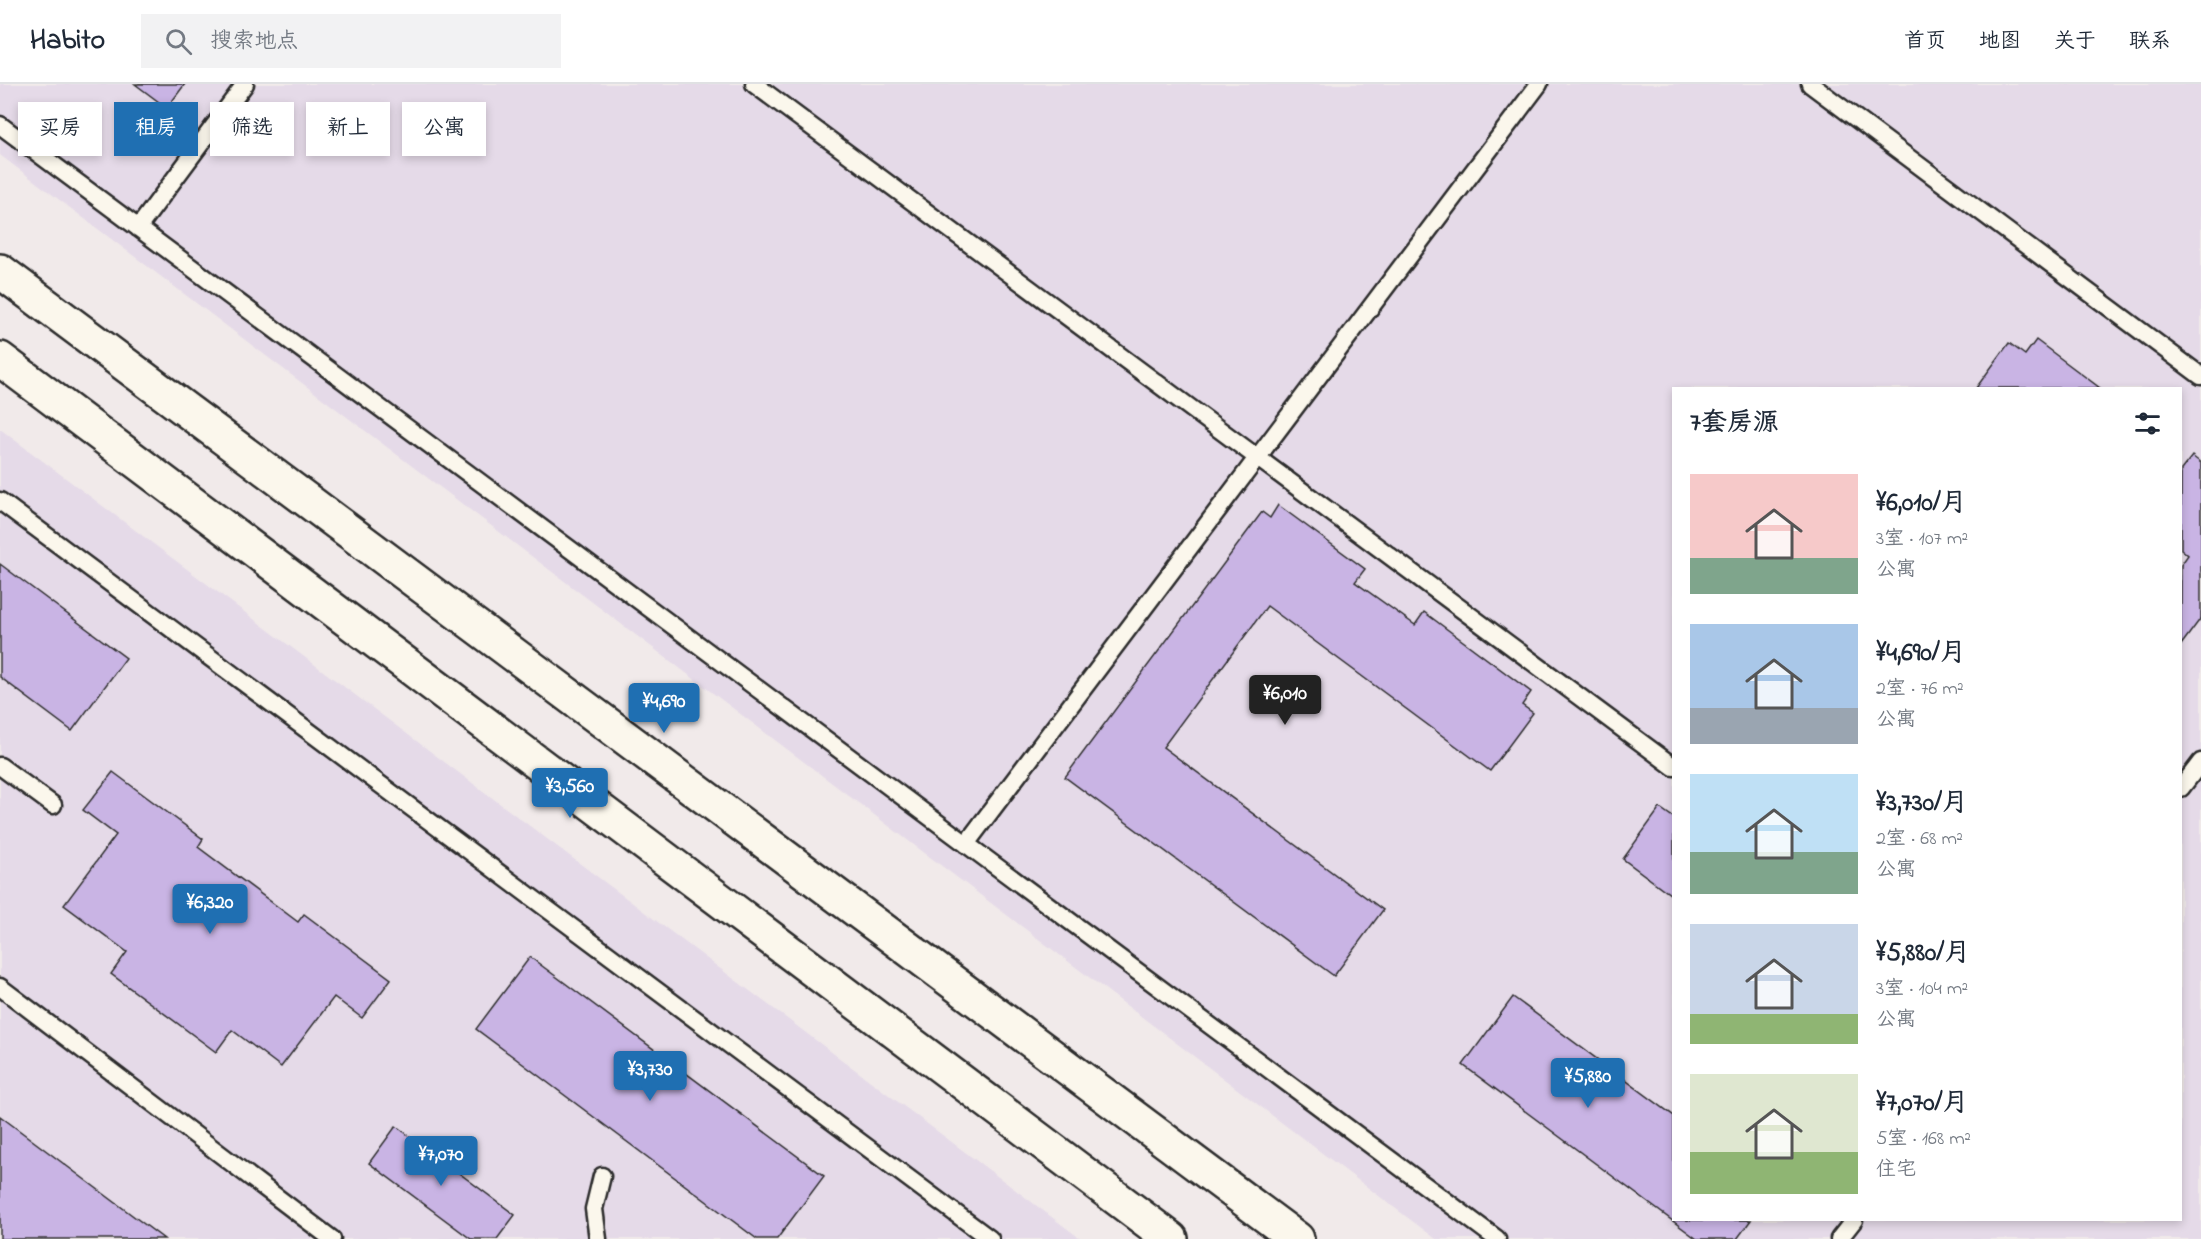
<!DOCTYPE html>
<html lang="zh">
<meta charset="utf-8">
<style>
:root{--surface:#fff;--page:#f2f2f3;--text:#1f2937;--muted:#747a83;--line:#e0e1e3;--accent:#1f6fb2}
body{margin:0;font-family:"Indie Flower","LXGW WenKai TC",sans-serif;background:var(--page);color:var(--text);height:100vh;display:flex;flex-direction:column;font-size:22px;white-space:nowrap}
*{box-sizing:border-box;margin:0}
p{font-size:20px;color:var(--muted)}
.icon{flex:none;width:33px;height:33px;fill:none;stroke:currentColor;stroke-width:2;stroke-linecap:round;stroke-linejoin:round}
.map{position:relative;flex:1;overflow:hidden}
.details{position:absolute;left:1672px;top:303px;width:510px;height:834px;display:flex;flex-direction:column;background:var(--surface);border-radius:0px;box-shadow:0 3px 9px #0003}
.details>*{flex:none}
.banner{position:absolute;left:18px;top:18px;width:570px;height:54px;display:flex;gap:12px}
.price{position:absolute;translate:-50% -51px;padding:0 14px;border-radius:6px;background:var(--accent);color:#fff;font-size:20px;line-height:39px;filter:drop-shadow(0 2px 3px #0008)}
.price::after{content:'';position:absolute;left:50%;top:36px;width:18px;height:14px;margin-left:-9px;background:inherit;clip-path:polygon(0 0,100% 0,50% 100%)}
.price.on{background:#222;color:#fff}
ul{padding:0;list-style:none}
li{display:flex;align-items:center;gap:18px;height:150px;padding:0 18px}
li span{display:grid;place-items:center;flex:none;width:168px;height:120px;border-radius:0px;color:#555}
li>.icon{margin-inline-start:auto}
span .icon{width:72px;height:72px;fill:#fffc;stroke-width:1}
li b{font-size:26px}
h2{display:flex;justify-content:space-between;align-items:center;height:72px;padding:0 18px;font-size:26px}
.pill{padding:0 21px;border-radius:0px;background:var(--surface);box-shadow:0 3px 9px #0003;font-size:21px;line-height:54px}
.pill.on{background:var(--accent);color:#fff}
header{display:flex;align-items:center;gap:36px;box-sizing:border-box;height:84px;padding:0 30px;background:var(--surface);border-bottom:2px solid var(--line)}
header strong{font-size:28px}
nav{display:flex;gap:33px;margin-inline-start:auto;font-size:21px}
.search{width:420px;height:54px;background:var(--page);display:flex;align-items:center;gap:15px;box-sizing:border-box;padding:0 21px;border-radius:0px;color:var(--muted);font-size:22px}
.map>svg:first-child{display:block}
</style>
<header>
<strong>Habito</strong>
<div class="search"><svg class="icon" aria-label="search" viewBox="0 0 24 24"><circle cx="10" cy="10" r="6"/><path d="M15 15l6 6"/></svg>搜索地点</div>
<nav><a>首页</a><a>地图</a><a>关于</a><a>联系</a></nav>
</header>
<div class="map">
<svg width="2201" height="1155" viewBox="0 0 2201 1155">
<rect width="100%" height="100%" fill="#f1eaea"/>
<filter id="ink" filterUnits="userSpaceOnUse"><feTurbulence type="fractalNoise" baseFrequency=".0167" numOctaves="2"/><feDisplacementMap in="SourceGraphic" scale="12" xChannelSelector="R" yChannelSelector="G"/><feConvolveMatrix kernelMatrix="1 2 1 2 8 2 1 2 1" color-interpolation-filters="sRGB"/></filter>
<g filter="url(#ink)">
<path fill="#e5dae8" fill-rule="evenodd" d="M0 0H2201V1155H1436L0 71ZM1674 304H2181V1136H1674Z
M0 345 1081 1155H0Z"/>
<path fill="#c9b4e4" stroke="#2b2b2b" stroke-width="1.5" d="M135 0H185L167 24Z
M2036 256 2100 304H1976L2009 259 2025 271Z
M2192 372 2201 379V534L2181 561V481L2188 471 2181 465V386Z
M1278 421 1365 485 1355 498 1415 541 1424 528 1531 608 1522 621 1533 629 1490 687 1267 522 1163 663 1383 826 1334 892 1065 693 1262 428 1270 434Z
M0 480 126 574 72 647 0 593Z
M113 688 203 755 198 763 298 838 304 830 391 895 362 934 334 913 281 983 232 946 216 968 111 890 127 868 64 821 116 751 83 726Z
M1660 724 1674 734V813L1623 775Z
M530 873 824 1092 777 1155H757L476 945Z
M1513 913 1674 1032V1136H1751L1737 1155H1697L1463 981Z
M0 1032 164 1155H0Z
M396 1042 515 1131 497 1155H471L369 1079Z"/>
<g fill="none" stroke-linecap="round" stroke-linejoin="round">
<g stroke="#2b2b2b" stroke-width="21">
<path id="service" d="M754 0 1674 683
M1810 0 2201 292
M0 41 1497 1155
M138 144 245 0
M0 417 990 1155
M0 682 53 721
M2181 704 2201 678
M966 760 1539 0
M0 903 332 1155
M598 1155 594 1125 602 1092
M1839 1155 1854 1136"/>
</g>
<g stroke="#2b2b2b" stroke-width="38">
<path id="tertiary" d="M0 187 1297 1155
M0 275 1171 1155"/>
</g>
<use href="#service" stroke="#fbf7ec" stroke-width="16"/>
<use href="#tertiary" stroke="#fbf7ec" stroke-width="33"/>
</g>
</g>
</svg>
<b class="price on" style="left:1285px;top:642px">¥6,010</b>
<b class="price" style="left:664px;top:650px">¥4,690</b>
<b class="price" style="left:570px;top:735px">¥3,560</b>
<b class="price" style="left:210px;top:851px">¥6,320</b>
<b class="price" style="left:650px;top:1018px">¥3,730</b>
<b class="price" style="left:1588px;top:1025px">¥5,880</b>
<b class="price" style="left:441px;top:1103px">¥7,070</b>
<div class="banner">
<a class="pill">买房</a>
<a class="pill on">租房</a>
<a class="pill">筛选</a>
<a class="pill">新上</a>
<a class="pill">公寓</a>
</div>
<section class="details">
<h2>7套房源<svg class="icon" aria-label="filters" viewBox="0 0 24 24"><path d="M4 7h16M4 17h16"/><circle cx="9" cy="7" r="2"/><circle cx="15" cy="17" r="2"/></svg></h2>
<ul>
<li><span style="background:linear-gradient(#f6c9c9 70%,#7fa58c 0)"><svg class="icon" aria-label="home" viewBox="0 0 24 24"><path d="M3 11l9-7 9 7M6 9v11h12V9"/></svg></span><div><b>¥6,010/月</b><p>3室 · 107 m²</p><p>公寓</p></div></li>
<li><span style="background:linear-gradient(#a9c7e8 70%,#9aa5b1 0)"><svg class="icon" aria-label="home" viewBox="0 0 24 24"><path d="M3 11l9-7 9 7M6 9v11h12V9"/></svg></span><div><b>¥4,690/月</b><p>2室 · 76 m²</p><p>公寓</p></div></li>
<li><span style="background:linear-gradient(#bfe0f5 65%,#7fa58c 0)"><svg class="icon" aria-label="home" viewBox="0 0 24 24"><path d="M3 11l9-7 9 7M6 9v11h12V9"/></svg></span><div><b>¥3,730/月</b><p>2室 · 68 m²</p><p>公寓</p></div></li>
<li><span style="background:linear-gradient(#c9d6e8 75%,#8fb573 0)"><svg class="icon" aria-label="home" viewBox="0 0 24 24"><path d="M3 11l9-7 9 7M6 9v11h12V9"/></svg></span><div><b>¥5,880/月</b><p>3室 · 104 m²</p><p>公寓</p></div></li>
<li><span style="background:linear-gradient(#dfe7d0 65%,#8fb573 0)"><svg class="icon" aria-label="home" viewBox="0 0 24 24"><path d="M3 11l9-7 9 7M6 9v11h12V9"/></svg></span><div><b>¥7,070/月</b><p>5室 · 168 m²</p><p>住宅</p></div></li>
</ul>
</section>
</div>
